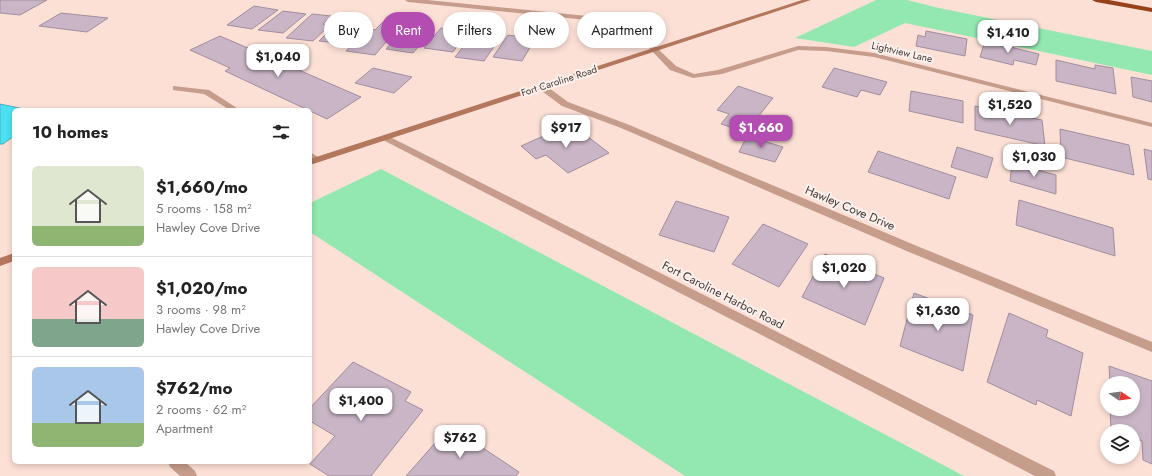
<!DOCTYPE html>
<meta charset="utf-8">
<style>
:root{--surface:#fff;--page:#f6f6f6;--text:#222;--muted:#767676;--line:#e0e0e0;--accent:#b34db1}
body{margin:0;font-family:Jost,sans-serif;background:var(--page);color:var(--text);height:100vh;display:flex;flex-direction:column;font-size:15px;white-space:nowrap}
*{box-sizing:border-box;margin:0}
p{font-size:13px;color:var(--muted)}
.icon{flex:none;width:22px;height:22px;fill:none;stroke:currentColor;stroke-width:2;stroke-linecap:round;stroke-linejoin:round}
.map{position:relative;flex:1;overflow:hidden}
.drawer{position:absolute;left:12px;top:108px;width:300px;height:356px;display:flex;flex-direction:column;background:var(--surface);border-radius:6px;box-shadow:0 2px 6px #0003}
.drawer>*{flex:none}
.top-card{position:absolute;left:324px;top:12px;width:380px;height:36px;display:flex;gap:8px}
.needle{width:26px;rotate:103deg}
.buttons{position:absolute;left:1100px;top:376px;display:grid;gap:8px}
.buttons a{display:grid;place-items:center;width:40px;height:40px;border-radius:50%;background:var(--surface);box-shadow:0 2px 6px #0003;font-size:20px}
.price{position:absolute;translate:-50% -34px;padding:0 9px;border-radius:8px;background:#fff;color:#222;font-size:13px;line-height:26px;filter:drop-shadow(0 1px 2px #0008)}
.price::after{content:'';position:absolute;left:50%;top:24px;width:12px;height:9px;margin-left:-6px;background:inherit;clip-path:polygon(0 0,100% 0,50% 100%)}
.price.current{background:var(--accent);color:#fff}
ul{padding:0;list-style:none}
li{display:flex;align-items:center;gap:12px;height:100px;padding:0 20px}
li+li{border-top:1px solid var(--line)}
li span{display:grid;place-items:center;flex:none;width:112px;height:80px;border-radius:6px;color:#555}
li>.icon{margin-inline-start:auto}
span .icon{width:48px;height:48px;fill:#fffc;stroke-width:1}
li b{font-size:17px}
h2{display:flex;justify-content:space-between;align-items:center;height:48px;padding:0 20px;font-size:17px}
.tag{padding:0 14px;border-radius:18px;background:var(--surface);box-shadow:0 2px 6px #0003;font-size:14px;line-height:36px}
.tag.current{background:var(--accent);color:#fff}
.map>svg:first-child{display:block}
</style>
<div class="map">
<svg width="1152" height="476" viewBox="0 0 1152 476">
<rect width="100%" height="100%" fill="#fce0d6"/>
<path fill="#93e8b0" d="M876 0H907L939 8 1152 51V75L905 23 854 47 795 38Z
M381 169 964 476H685L310 232V203Z"/>
<path fill="#4de0f3" stroke="#4aaeba" d="M0 104 29 110H14V136L3 144H0Z"/>
<path fill="#c9b5c6" stroke="#a18d9e" d="M0 0H47L20 15 0 13Z
M254 6 278 10 252 29 227 25Z
M283 11 306 14 283 33 258 30Z
M61 13 108 18 87 32 39 26Z
M312 14 331 16 323 24 330 25 313 41 286 38Z
M343 18 370 20 347 44 319 41Z
M383 22 402 23 375 55 346 51 367 29 375 30Z
M408 25 434 28 413 53 386 49Z
M441 28 468 31 453 52 424 48Z
M926 31 967 39 965 56 916 46 918 35 925 37Z
M475 32 502 35 484 61 455 57Z
M508 35 535 39 522 61 493 57Z
M220 36 361 97 327 119 225 71 230 68 190 50Z
M985 41 1039 54 1036 65 1014 60 1013 65 980 57Z
M1056 60 1095 69V65L1113 68 1116 94 1056 81Z
M373 68 412 77 394 93 355 83Z
M834 68 887 82 880 95 861 90 857 97 822 87Z
M1131 77 1152 81V102L1133 97Z
M738 86 773 98 746 132 721 124 729 114 717 110Z
M911 91 963 101V123L909 111Z
M975 106 1042 120 1045 146 975 130Z
M566 126 582 138 587 136 609 153 568 173 546 155 536 159 521 146Z
M1060 129 1129 145 1134 175 1061 157Z
M747 136 783 147 775 162 739 152Z
M957 147 993 158 987 178 951 167Z
M1144 149 1152 151V180L1148 179Z
M878 151 956 177 949 199 868 172Z
M1012 163 1056 175V194L1010 181Z
M1019 200 1113 228 1115 256 1016 225Z
M676 201 729 217 714 252 659 235Z
M763 224 808 244 779 287 732 264Z
M825 254 884 278 865 325 802 297Z
M914 293 973 315 963 371 900 346Z
M1009 313 1048 330 1046 337 1083 353 1071 416 1037 400 1036 405 987 382Z
M353 362 411 392 405 401 423 410 371 476H329L310 464 335 436 310 421V408Z
M1109 366 1152 381V464L1143 460 1142 441 1133 437V431H1117L1111 429 1110 409H1133V383H1110Z
M450 426 519 472 516 476H406Z"/>
<g fill="none" stroke-linecap="round" stroke-linejoin="round">
<path fill="#c69c8b" fill-rule="evenodd" d="M405 0H427L597 17 621 22 638 30 676 66 694 74 718 70 798 46 826 47 874 53 1152 123V127L874 57 826 51 798 50 722 74 693 78 670 70 634 32 617 25 597 21 408 2Z
M539 85H545L568 102 627 124 917 246 1152 342V352L909 252 621 128 562 106 539 89Z
M173 86 209 90 240 110H230L204 94 173 90Z
M386 135 1054 471 1056 476H1035L383 140 382 138 383 136Z
M310 152 321 159 320 161 317 162 310 159Z
M168 462H185L195 471 197 476H180L170 467Z"/>
<path fill="#b3775d" fill-rule="evenodd" d="M802 0H811L310 165V159Z
M14 253V261L0 266V258Z"/>
<path fill="#954219" fill-rule="evenodd" d="M1092 0H1109L1152 8V12L1096 2Z"/>
</g>
<g text-anchor="middle" dominant-baseline="central" stroke-width="4" stroke-linejoin="round" paint-order="stroke">
<g font-size="10" fill="#433835" stroke="#fdf1ed">
<text transform="translate(902 52) rotate(13)">Lightview Lane</text>
<text transform="translate(559 81) rotate(-18)">Fort Caroline Road</text>
</g>
<g font-size="12" fill="#433835" stroke="#fdf1ed">
<text transform="translate(850 208) rotate(23)">Hawley Cove Drive</text>
<text transform="translate(723 295) rotate(27)">Fort Caroline Harbor Road</text>
</g>
</g>
</svg>
<div class="buttons">
<a><svg class="needle" viewBox="-14 -14 28 28"><path d="M0-13l5 13h-10z" fill="#e53935"/><path d="M0 13l5-13h-10z" fill="#767676"/></svg></a>
<a><svg class="icon" aria-label="layers" viewBox="0 0 24 24"><path d="M12 4l9 5-9 5-9-5zM3 14l9 5 9-5"/></svg></a>
</div>
<b class="price" style="left:1008px;top:54px">$1,410</b>
<b class="price" style="left:278px;top:78px">$1,040</b>
<b class="price" style="left:1010px;top:126px">$1,520</b>
<b class="price" style="left:566px;top:149px">$917</b>
<b class="price current" style="left:761px;top:149px">$1,660</b>
<b class="price" style="left:1034px;top:178px">$1,030</b>
<b class="price" style="left:844px;top:289px">$1,020</b>
<b class="price" style="left:938px;top:332px">$1,630</b>
<b class="price" style="left:361px;top:422px">$1,400</b>
<b class="price" style="left:460px;top:459px">$762</b>
<div class="top-card">
<a class="tag">Buy</a>
<a class="tag current">Rent</a>
<a class="tag">Filters</a>
<a class="tag">New</a>
<a class="tag">Apartment</a>
</div>
<section class="drawer">
<h2>10 homes<svg class="icon" aria-label="filters" viewBox="0 0 24 24"><path d="M4 7h16M4 17h16"/><circle cx="9" cy="7" r="2"/><circle cx="15" cy="17" r="2"/></svg></h2>
<ul>
<li><span style="background:linear-gradient(#dfe7d0 75%,#8fb573 0)"><svg class="icon" aria-label="home" viewBox="0 0 24 24"><path d="M3 11l9-7 9 7M6 9v11h12V9"/></svg></span><div><b>$1,660/mo</b><p>5 rooms · 158 m²</p><p>Hawley Cove Drive</p></div></li>
<li><span style="background:linear-gradient(#f6c9c9 65%,#7fa58c 0)"><svg class="icon" aria-label="home" viewBox="0 0 24 24"><path d="M3 11l9-7 9 7M6 9v11h12V9"/></svg></span><div><b>$1,020/mo</b><p>3 rooms · 98 m²</p><p>Hawley Cove Drive</p></div></li>
<li><span style="background:linear-gradient(#a9c7e8 70%,#8fb573 0)"><svg class="icon" aria-label="home" viewBox="0 0 24 24"><path d="M3 11l9-7 9 7M6 9v11h12V9"/></svg></span><div><b>$762/mo</b><p>2 rooms · 62 m²</p><p>Apartment</p></div></li>
</ul>
</section>
</div>
